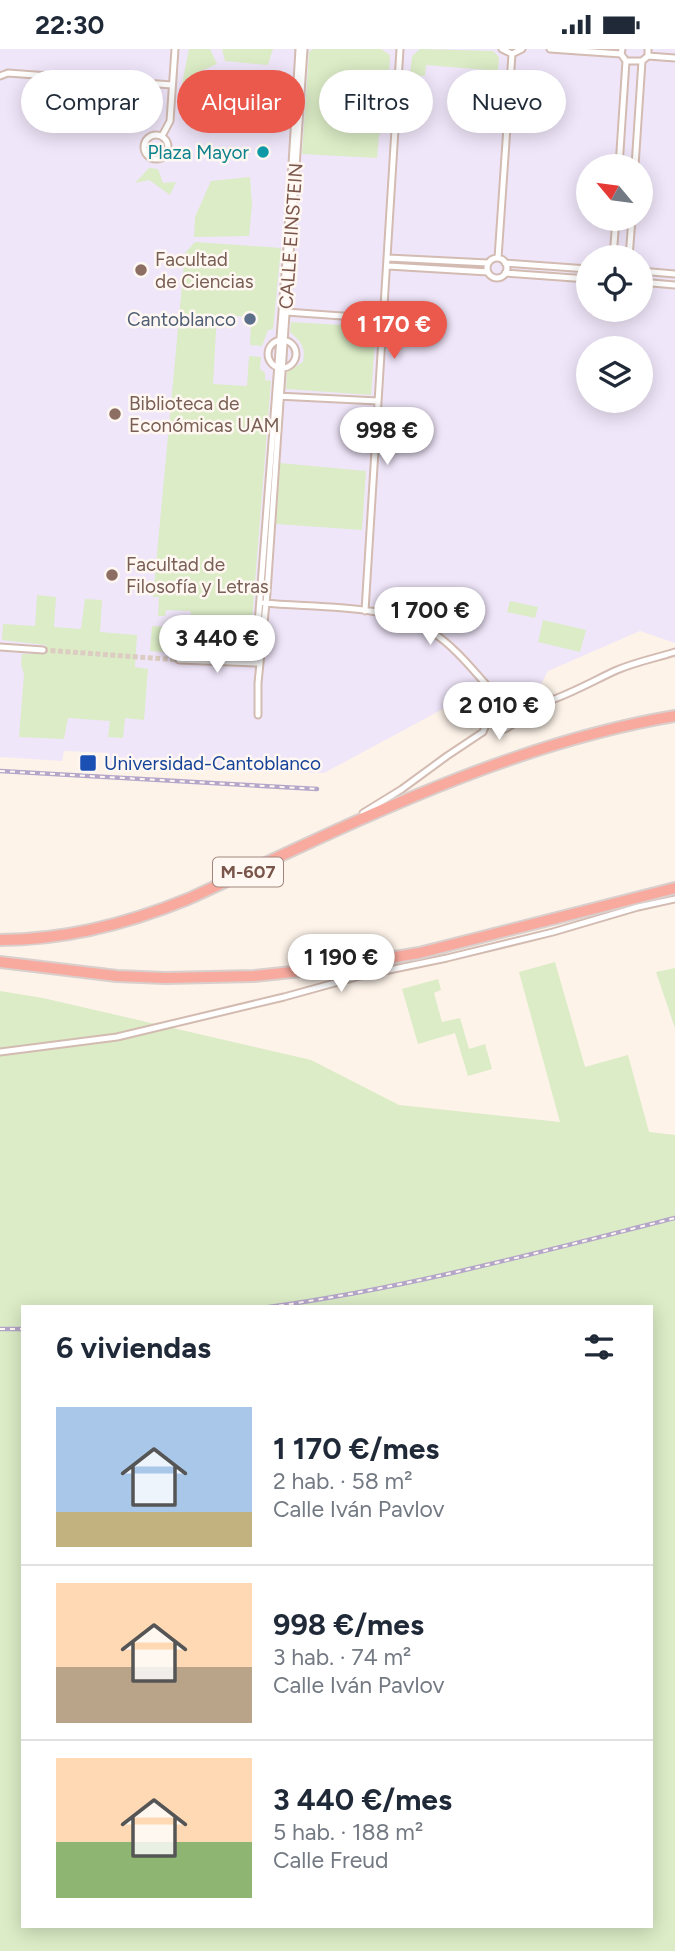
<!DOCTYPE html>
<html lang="es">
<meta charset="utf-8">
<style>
:root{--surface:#fff;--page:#f2f2f3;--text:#1f2937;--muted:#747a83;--line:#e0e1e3;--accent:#ea594c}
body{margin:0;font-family:Figtree,sans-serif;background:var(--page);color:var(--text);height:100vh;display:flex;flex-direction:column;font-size:26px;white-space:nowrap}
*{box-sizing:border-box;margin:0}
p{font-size:23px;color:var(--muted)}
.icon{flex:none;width:38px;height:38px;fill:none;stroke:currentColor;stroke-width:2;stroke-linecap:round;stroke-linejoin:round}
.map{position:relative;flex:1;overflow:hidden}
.details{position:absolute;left:21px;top:1256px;width:632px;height:623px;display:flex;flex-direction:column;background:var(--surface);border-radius:0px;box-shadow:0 4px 18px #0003}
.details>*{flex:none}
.guide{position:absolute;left:21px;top:21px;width:634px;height:63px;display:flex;gap:14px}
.needle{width:46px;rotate:299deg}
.fabs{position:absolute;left:576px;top:105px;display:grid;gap:14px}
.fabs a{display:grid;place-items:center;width:77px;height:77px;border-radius:50%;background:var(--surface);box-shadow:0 4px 18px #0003;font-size:35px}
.price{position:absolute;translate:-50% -60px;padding:0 16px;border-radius:24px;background:#fff;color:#222;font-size:23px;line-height:46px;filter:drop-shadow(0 2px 4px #0008)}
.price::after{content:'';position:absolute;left:50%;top:42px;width:21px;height:16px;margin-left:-10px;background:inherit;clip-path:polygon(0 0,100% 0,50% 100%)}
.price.on{background:var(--accent);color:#fff}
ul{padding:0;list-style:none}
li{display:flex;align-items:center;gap:21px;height:175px;padding:0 35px}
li+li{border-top:2px solid var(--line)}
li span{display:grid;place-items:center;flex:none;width:196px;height:140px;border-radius:0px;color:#555}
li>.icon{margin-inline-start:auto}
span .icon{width:84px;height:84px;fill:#fffc;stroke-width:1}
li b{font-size:30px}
h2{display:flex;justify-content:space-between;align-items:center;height:84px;padding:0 35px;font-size:30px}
.tag{padding:0 24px;border-radius:32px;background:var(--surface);box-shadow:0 4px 18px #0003;font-size:24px;line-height:63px}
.tag.on{background:var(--accent);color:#fff}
.status{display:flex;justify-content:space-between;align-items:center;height:49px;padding:0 35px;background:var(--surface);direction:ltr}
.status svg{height:19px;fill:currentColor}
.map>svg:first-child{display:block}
</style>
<div class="status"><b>22:30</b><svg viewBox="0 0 49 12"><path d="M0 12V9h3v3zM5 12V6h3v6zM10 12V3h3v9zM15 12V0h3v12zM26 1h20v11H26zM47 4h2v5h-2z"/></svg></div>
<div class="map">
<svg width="675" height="1902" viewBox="0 0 675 1902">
<rect width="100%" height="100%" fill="#fdf3e9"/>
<path fill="#f0e6fa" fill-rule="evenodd" d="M0 0H675V594L640 582 548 622 532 652 505 634 469 646 324 724 108 717 109 704 64 702 62 712 0 708ZM588 117H640V170H588ZM588 208H640V261H588ZM588 299H640V352H588Z"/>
<path fill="#dbecc6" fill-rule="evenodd" d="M189 0H210L217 15 201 22 196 39 182 35Z
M222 0H273L268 16 225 12Z
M313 0H381L390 6 386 80 379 86 377 109 302 105 309 3Z
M420 0 493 2 499 8 497 32H487V21L426 16 425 27 410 26 412 7Z
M149 119 158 120 163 134 176 133 170 146 149 131 135 134Z
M250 128 252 156 249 187 194 188 195 168 211 132Z
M195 193 281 199 273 280 268 281 262 297 250 296 251 268 217 266 213 335 247 337 249 307 261 308 260 320 265 324V331L271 332 250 596 241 609 150 602 152 577 165 578V584L189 585 190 578 182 577V570H190L191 562 166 561 165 567H158L159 548H153L185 204Z
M291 273 376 278 371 346 286 340 287 323 303 313C306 298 301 293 290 283Z
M280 414 366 422 362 481 276 475Z
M37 546 56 548 54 578 81 580 85 550 102 551 100 583 137 586 135 618 148 620 144 671 125 669 123 689 108 688 110 672 68 669 64 690 19 688 24 625 21 615 22 605H44L46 596 2 591 3 575 35 577Z
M510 552 538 558 535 569 507 563Z
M543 571 586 581 580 603 538 593Z
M555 913 585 1018 628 1006 649 1083 675 1086V1902H0V942L43 949 311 1011 399 1056 560 1073 519 923ZM23 1258H651V1878H23Z
M675 919V979L656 923Z
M438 930 441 941 434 944 442 973 460 969 469 1000 485 995 492 1020 468 1027 455 984 418 995 402 940Z"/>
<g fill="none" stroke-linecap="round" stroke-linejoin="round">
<path stroke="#dcccc2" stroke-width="5" stroke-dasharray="5 2.5" stroke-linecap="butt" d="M43 601 179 611"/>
<g stroke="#d3bbb1" stroke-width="9">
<path id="minor" d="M502 0 512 5 522 0
M550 0 621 5
M622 0 621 5 626 12H642L648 7V0
M648 7 675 9
M0 27 8 24 172 36
M144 98a12 12 0 1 1 24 0a12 12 0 1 1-24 0Z
M162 87 170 72 175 0
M619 117 626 12
M635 117 642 12
M613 208 616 170
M629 208 632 170
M388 209 488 214
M498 209 512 5
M487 219a10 10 0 1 1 20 0a10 10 0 1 1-20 0Z
M505 214 588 220
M388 217 488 223
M640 222 675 225
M505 224 588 230
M640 233 675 236
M286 263 384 270
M268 305a14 14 0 1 1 28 0a14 14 0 1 1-28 0Z
M277 347 378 352
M264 554C316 559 388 554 432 583 460 601 481 632 504 655 534 668 589 633 617 621 636 613 656 609 675 603
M365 562 400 0
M0 598 43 601
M179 611 257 614
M255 614 287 198 299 0
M258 666V634L267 544 304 0
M490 671 497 679 505 680 548 654
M363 764 402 740 447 707 483 683 492 660 490 641
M0 1003 117 988 284 948 360 927 447 909 553 883 638 858 675 850"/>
</g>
<g stroke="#d9cfcd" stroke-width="14">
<path id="motorway" d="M0 891C66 891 127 875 188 850 345 778 503 696 675 667
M0 913 117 927 165 929 254 927 329 919 419 904 675 839"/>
</g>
<use href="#minor" stroke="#fff" stroke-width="5"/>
<use href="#motorway" stroke="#f9aa9f" stroke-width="10"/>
<g stroke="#b4a6c9" stroke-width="4.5">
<path id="rail" d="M0 722 317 740
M269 1258C407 1239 540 1203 675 1169
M0 1280H23"/>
</g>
<use href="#rail" stroke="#fff7f1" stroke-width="2" stroke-dasharray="5" stroke-linecap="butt"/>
</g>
<circle fill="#0f9aa8" stroke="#fff7f1" stroke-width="2.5" cx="263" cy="103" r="7"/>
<g fill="#8d6e63" stroke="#fff7f1" stroke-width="2.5">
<circle cx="141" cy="221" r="7"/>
<circle cx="115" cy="365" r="7"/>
<circle cx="112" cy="526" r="7"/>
</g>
<circle fill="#5c6f8a" stroke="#fff7f1" stroke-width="2.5" cx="250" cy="270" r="7"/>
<rect fill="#1a4fb4" stroke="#fff7f1" stroke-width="2.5" x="79" y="705" width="18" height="18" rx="3.5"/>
<g text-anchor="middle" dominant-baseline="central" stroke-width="5" stroke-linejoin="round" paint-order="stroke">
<rect fill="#fff7f1" stroke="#a1867d" stroke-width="2" x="213" y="808.5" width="70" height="29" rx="5"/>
<g font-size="18" font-weight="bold" fill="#79554b">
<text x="248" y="823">M-607</text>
</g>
<g font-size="19" fill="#0d838f" stroke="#fff7f1" text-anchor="end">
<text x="249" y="103">Plaza Mayor</text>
</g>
<g font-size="19" fill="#79554b" stroke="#fff7f1">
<text transform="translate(291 187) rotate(-86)">CALLE EINSTEIN</text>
</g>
<g font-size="19" fill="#785e54" stroke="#fff7f1" text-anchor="start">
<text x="155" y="210">Facultad<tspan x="155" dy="22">de Ciencias</tspan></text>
<text x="129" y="354">Biblioteca de<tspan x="129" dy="22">Económicas UAM</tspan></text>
<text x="126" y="515">Facultad de<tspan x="126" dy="22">Filosofía y Letras</tspan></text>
</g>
<g font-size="19" fill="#4e5e75" stroke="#fff7f1" text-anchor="end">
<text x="236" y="270">Cantoblanco</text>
</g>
<g font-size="19" fill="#164399" stroke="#fff7f1" text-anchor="start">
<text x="104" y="714">Universidad-Cantoblanco</text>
</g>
</g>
</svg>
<div class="fabs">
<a><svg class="needle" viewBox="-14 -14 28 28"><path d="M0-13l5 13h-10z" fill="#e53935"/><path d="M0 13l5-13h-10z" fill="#747a83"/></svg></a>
<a><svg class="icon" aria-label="locate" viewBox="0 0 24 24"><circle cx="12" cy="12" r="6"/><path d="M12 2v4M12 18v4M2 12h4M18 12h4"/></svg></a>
<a><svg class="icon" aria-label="layers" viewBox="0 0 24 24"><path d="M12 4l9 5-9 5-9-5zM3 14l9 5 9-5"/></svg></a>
</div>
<b class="price on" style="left:394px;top:312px">1 170 €</b>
<b class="price" style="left:387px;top:418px">998 €</b>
<b class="price" style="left:430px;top:598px">1 700 €</b>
<b class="price" style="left:217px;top:626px">3 440 €</b>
<b class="price" style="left:499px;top:693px">2 010 €</b>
<b class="price" style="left:341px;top:945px">1 190 €</b>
<div class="guide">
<a class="tag">Comprar</a>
<a class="tag on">Alquilar</a>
<a class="tag">Filtros</a>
<a class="tag">Nuevo</a>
</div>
<section class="details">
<h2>6 viviendas<svg class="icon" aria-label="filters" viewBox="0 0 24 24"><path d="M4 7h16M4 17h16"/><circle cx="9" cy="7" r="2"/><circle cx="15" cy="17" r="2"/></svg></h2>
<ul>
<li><span style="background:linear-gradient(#a9c7e8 75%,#c2b280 0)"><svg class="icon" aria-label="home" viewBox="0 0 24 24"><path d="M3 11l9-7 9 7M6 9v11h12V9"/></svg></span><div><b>1 170 €/mes</b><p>2 hab. · 58 m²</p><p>Calle Iván Pavlov</p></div></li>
<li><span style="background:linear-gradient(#ffd9b3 60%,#b9a48a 0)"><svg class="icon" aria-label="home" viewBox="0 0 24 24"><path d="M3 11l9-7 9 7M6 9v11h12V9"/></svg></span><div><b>998 €/mes</b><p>3 hab. · 74 m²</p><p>Calle Iván Pavlov</p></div></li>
<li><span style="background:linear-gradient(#ffd9b3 60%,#8fb573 0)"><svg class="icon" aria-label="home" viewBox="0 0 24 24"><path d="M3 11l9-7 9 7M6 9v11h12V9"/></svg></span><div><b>3 440 €/mes</b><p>5 hab. · 188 m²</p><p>Calle Freud</p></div></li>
</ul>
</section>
</div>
